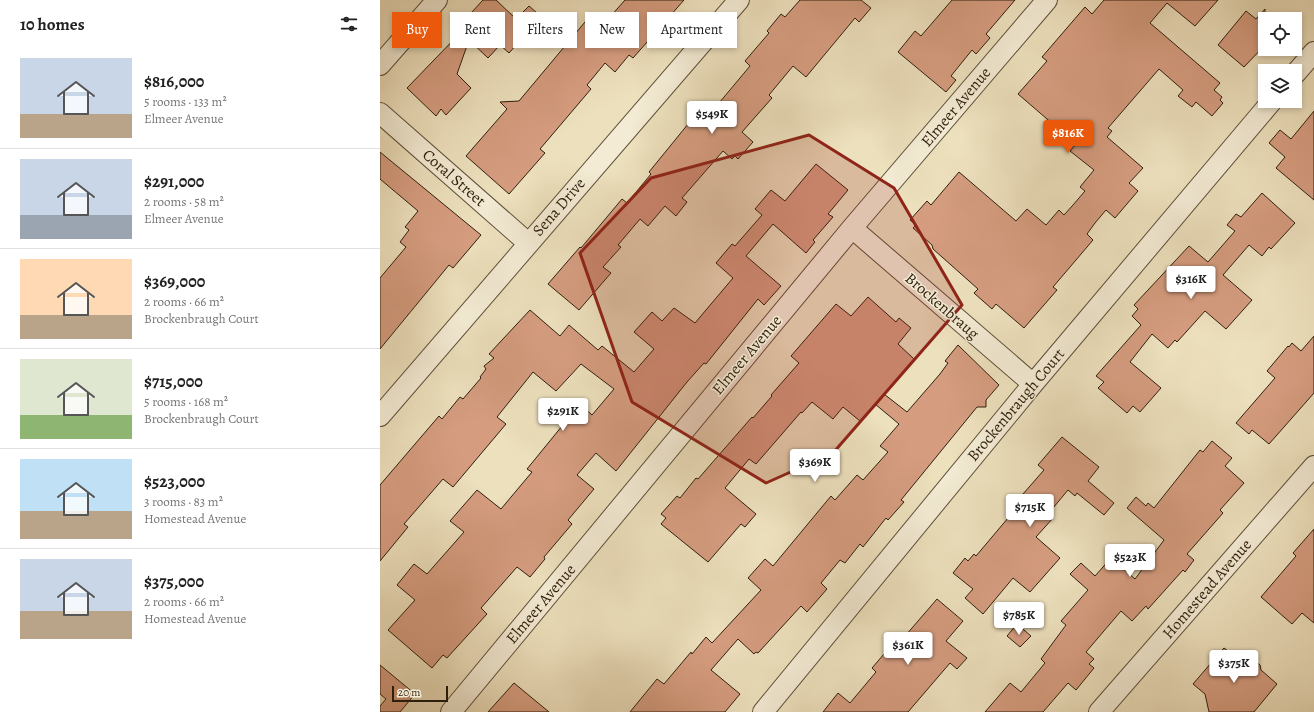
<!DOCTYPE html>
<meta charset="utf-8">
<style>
:root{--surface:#fff;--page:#f2f2f2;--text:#222;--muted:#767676;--line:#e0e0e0;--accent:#ea580c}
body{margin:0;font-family:Alegreya,serif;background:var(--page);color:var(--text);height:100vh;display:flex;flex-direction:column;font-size:15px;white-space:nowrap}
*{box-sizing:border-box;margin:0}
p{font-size:13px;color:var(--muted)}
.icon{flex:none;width:22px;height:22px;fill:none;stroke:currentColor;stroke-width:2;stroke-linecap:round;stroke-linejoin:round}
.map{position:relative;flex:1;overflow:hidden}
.sheet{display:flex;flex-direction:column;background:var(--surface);width:380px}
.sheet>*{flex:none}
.banner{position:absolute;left:12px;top:12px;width:380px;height:36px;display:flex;gap:8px}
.controls{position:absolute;left:878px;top:12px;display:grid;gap:8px}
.controls a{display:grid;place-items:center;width:44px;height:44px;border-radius:0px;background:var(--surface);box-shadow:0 2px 6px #0003;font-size:20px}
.scale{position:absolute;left:12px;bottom:10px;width:56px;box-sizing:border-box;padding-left:4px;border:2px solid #2f1f0d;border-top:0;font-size:11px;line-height:14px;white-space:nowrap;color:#2f1f0d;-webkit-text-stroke:3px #f3ebd4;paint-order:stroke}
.price{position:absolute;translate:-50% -34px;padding:0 9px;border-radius:4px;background:#fff;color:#222;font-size:13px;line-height:26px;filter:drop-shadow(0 1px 2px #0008)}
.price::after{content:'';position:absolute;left:50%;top:24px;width:12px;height:9px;margin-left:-6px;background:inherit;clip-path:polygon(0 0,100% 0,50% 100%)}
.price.selected{background:var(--accent);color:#fff}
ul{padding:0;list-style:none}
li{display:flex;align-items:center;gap:12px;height:100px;padding:0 20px}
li+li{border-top:1px solid var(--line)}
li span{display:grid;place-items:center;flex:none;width:112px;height:80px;border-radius:0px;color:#555}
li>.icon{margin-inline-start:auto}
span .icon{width:48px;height:48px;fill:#fffc;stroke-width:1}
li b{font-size:17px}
h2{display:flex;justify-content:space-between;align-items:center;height:48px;padding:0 20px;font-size:17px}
.tag{padding:0 14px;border-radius:0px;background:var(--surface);box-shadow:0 2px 6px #0003;font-size:14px;line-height:36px}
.tag.selected{background:var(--accent);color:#fff}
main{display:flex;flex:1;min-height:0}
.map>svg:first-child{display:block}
</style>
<main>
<section class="sheet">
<h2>10 homes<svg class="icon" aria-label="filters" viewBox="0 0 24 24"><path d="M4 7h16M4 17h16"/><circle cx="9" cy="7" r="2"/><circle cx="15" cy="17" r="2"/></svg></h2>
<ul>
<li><span style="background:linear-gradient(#c9d6e8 70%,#b9a48a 0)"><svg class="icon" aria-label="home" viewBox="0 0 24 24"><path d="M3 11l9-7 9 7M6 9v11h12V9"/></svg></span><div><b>$816,000</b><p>5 rooms · 133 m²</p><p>Elmeer Avenue</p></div></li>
<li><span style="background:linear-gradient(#c9d6e8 70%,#9aa5b1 0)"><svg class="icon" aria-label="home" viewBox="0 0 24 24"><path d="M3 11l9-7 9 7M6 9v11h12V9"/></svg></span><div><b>$291,000</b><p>2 rooms · 58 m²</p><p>Elmeer Avenue</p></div></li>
<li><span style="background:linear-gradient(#ffd9b3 70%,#b9a48a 0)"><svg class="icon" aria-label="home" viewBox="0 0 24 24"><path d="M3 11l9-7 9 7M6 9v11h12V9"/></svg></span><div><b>$369,000</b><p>2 rooms · 66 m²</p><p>Brockenbraugh Court</p></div></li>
<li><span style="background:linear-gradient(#dfe7d0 70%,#8fb573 0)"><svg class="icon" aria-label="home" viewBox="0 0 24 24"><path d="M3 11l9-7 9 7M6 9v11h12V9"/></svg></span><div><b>$715,000</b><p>5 rooms · 168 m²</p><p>Brockenbraugh Court</p></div></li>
<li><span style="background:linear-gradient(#bfe0f5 65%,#b9a48a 0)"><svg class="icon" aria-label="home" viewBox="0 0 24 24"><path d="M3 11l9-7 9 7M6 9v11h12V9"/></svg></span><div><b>$523,000</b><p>3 rooms · 83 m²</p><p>Homestead Avenue</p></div></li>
<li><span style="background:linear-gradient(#c9d6e8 65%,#b9a48a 0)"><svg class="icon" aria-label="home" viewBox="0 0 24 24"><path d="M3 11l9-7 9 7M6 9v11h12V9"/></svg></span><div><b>$375,000</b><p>2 rooms · 66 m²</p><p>Homestead Avenue</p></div></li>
</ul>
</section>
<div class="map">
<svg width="934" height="712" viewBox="0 0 934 712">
<rect width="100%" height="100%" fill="#ede0bd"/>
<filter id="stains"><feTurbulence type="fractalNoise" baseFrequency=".005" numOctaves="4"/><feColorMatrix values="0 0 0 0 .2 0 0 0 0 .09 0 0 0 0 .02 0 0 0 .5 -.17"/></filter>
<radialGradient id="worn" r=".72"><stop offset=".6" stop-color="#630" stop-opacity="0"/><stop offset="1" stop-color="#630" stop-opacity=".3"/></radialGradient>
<path fill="#d59c7f" stroke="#2f1f0d" d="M103 0H116L136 19 149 6 165 20 152 34 149 31 129 53 120 45 108 58 89 40 77 74 91 88 66 115 61 109 56 116 27 88 81 32 94 15 91 13Z
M245 0H304L253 58 249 55 235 72 225 63 207 85 211 89 160 149 165 153 129 194 86 156 127 109 120 102 139 101 210 16 222 26Z
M420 0H481L491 8 479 22 475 18 426 77 413 66 389 95 392 98 362 132 373 142 358 159 355 156 352 159 343 151 302 198 307 202 296 216 285 206 268 226 260 219 238 245 241 247 223 267 231 273 199 310 168 284 200 247 201 248 242 199 247 203 271 174 269 172 326 102 334 109 370 66 365 61 389 33 387 31 401 14 405 17Z
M572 0H635L606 34 610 38 596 54 592 50 571 76 576 80 566 92 518 52 535 31 541 36Z
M724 0H838L815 26 787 3 770 23 840 83 834 90 842 97 840 100 843 103 832 116 816 102 812 107 798 96 803 90 779 69 728 128 732 131 727 137 763 168 749 183 758 191 735 218 726 210 715 223 707 234 713 240 673 287 677 290 644 328 616 304 612 309 594 293 598 289 553 249 552 245 533 228 536 225 530 220 547 201 551 205 579 172 636 221 647 209 666 225 679 210 684 215 693 205 705 191 700 187 714 170 690 151 696 144 638 94 667 61 662 57 705 7 712 14Z
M885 9V45L864 67 838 45 866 11 876 19Z
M934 111V200L896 168 905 157 889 143 900 130 911 139Z
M0 152 101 235 73 268 69 265 0 349V278L26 247 20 242 29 230 25 227 38 211 0 179Z
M436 164 468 190 448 214 453 217 433 240 435 242 426 253 393 224 366 256 401 286 384 305 378 299 326 364 324 363 307 382 236 471 216 453 197 475 214 489 188 520 192 524 164 557 165 559 150 577 137 567 101 608 107 614 67 658 63 655 52 668 8 630 35 600 17 585 34 564 47 574 84 532 70 521 97 490 121 509 152 472 147 469 200 404 212 415 234 389 201 364 176 391 153 372 117 417 126 424 73 487 63 479 24 524 28 527 0 561V485L59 416 62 419 80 397 83 399 101 378 100 377 106 369 104 366 114 358 109 354 150 310 180 336 189 325 218 350 222 346 254 372 274 349 254 332 272 312 282 321 294 308 315 323 353 278 336 263 352 244 355 246 382 215 375 209 391 190 405 201Z
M882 193 915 223 891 249 889 247 882 256 869 245 843 275 872 300 846 329 825 311 797 342 795 340 788 348 772 334 750 362 781 388 760 412 753 406 747 413 718 388 724 382 716 376 761 325 752 316 758 309 754 305 809 246 828 262 855 231 847 225 856 214 861 217Z
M488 297 516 322 519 318 531 328 518 344 534 359 504 394 527 412 560 374 568 363 565 361 578 345 619 385 606 400V407H597L521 500 524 502 508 520 506 518 483 547 480 544 465 563 460 560 441 583 447 589 427 612 421 606 378 653 376 652 374 654 358 639 331 670 360 694 345 712H250L277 679 284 684 311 652 312 654 326 637 332 643 381 590 368 578 385 559 393 566 451 496 455 500 477 475 483 480 508 452 500 446 519 424 495 404 480 421 463 407 453 419 432 402 422 413 421 412 376 464 369 459 345 488 376 514 365 527 361 524 328 562 281 524 286 518 281 514 297 496 300 498 316 478 318 479 372 417 373 418 392 396 391 395 419 363 411 356 456 304 471 316Z
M934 336V393L889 444 872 430 869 434 856 423 895 378 887 371 908 346 909 347 912 343 921 351Z
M682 437 719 467 708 481 734 503 724 515 697 493 695 496 688 490 668 514 673 518 656 537 680 558 650 592 633 578 603 614 585 598 593 589 573 573 585 558 588 561 594 554 596 556 639 505 636 502 664 470 658 465Z
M832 441 852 458 845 466 864 483 840 510 843 513 807 554 814 560 805 572 803 570 768 609 766 606 752 621 741 611 706 652 714 659 709 664 714 668 696 690 688 683 663 712H605L630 683 641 692 665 663 661 659 686 625 681 621 708 590 690 574 701 563 715 576 731 558 755 579 784 540 747 508 756 497 766 506 768 503 774 508 820 450 823 452Z
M934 529V623L922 613 912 624 881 597 916 556 913 553Z
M557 599 583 621 566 641 587 658 577 669 570 663 528 712H443L458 693 470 703 496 672 492 668 510 647 513 650Z
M637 624 651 636 640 647 627 636Z
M844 648 857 658 873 659 880 665 881 670 897 684 874 712H829L825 694 813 684Z
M0 665 35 694 20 712H0V706L6 699 0 694Z
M134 683 169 712H108Z"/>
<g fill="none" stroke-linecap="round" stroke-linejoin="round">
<g stroke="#5e4f39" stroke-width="22">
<path id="minor" d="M0 65 57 0
M915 74 934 52
M0 113 148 243
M472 228 653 384
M0 416 359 0
M71 712 472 228 667 0
M383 712 653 384 892 101
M719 712 934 466"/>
</g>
<use href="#minor" stroke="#f3ebd4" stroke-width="20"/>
</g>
<path fill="#8f2418" fill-opacity="0.2" stroke="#8f2418" stroke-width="3" stroke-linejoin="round" d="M429 135 514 188 582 305 453 453 386 483 252 402 200 253 271 178Z"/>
<g text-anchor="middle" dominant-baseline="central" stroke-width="3" stroke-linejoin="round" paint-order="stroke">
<g font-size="16" fill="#2f1f0d" stroke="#f3ebd4">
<text transform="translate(576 107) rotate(-50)">Elmeer Avenue</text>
<text transform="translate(74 178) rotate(41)">Coral Street</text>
<text transform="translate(179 207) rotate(-49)">Sena Drive</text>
<text transform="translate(562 306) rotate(41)">Brockenbraug</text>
<text transform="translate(367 355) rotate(-50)">Elmeer Avenue</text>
<text transform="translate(636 405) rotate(-50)">Brockenbraugh Court</text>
<text transform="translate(827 589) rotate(-49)">Homestead Avenue</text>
<text transform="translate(161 604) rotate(-50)">Elmeer Avenue</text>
</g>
</g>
<rect width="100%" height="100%" filter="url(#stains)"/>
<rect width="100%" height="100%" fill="url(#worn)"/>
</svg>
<div class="controls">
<a><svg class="icon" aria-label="locate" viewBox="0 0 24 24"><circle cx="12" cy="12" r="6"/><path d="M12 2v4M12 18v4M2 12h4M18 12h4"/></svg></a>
<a><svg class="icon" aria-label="layers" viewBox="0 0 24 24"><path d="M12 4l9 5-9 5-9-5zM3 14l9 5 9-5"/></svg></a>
</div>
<div class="scale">20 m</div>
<b class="price" style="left:332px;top:135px">$549K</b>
<b class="price selected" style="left:688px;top:154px">$816K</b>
<b class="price" style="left:811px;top:300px">$316K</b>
<b class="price" style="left:183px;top:432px">$291K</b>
<b class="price" style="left:435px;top:483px">$369K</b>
<b class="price" style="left:650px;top:528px">$715K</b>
<b class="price" style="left:750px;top:578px">$523K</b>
<b class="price" style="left:639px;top:636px">$785K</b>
<b class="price" style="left:528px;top:666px">$361K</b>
<b class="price" style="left:854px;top:684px">$375K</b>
<div class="banner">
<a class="tag selected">Buy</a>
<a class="tag">Rent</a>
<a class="tag">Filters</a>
<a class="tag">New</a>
<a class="tag">Apartment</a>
</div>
</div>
</main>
